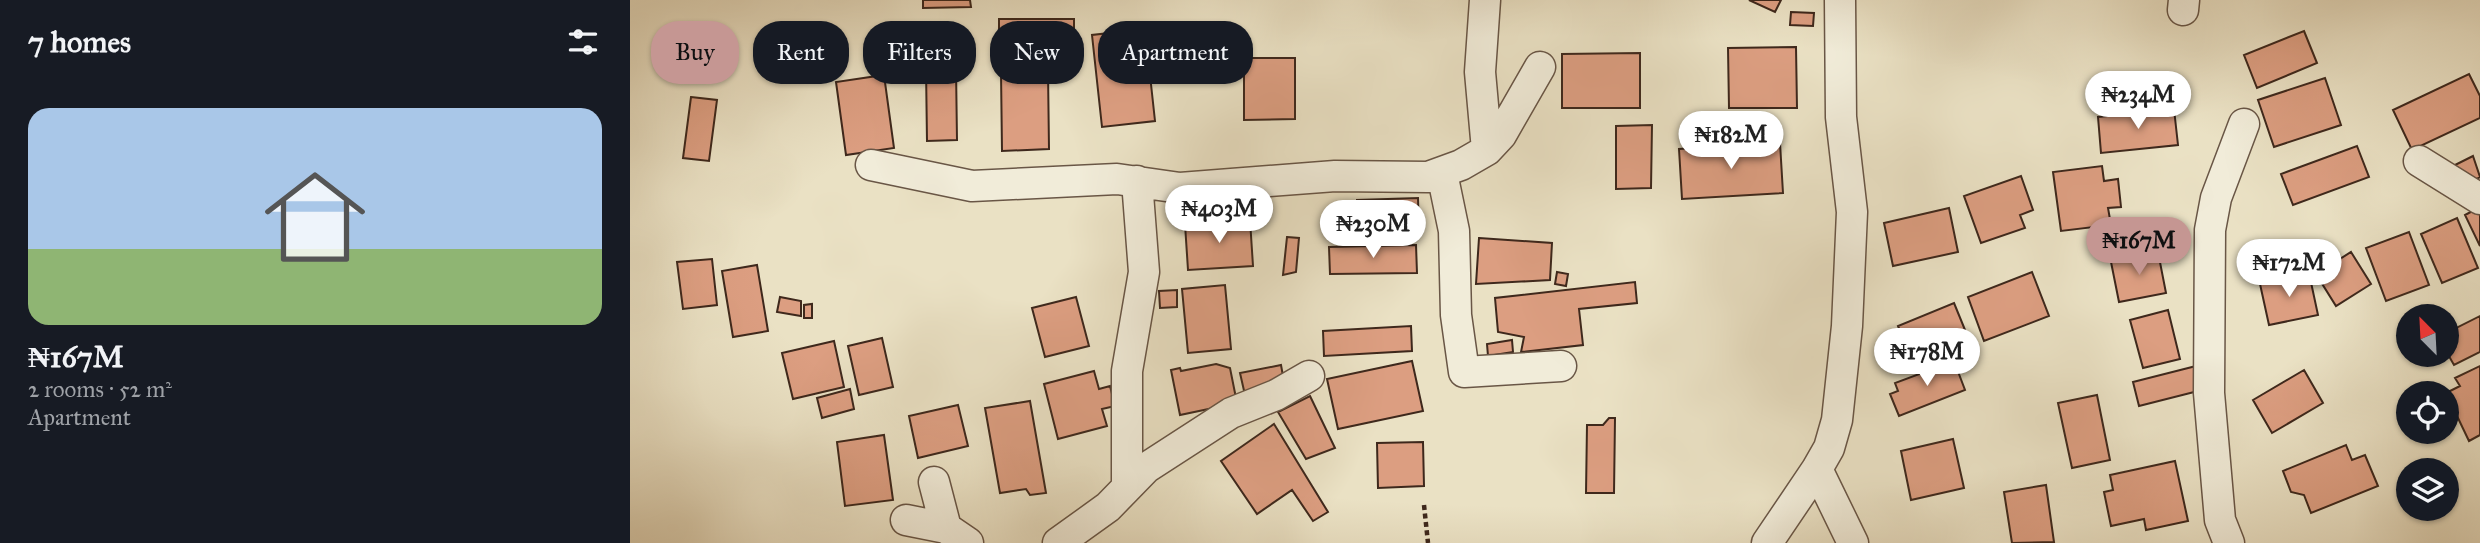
<!DOCTYPE html>
<meta charset="utf-8">
<style>
:root{--surface:#171b24;--page:#242831;--text:#f1f3f6;--muted:#9ea1a6;--accent:#c59692}
body{margin:0;font-family:"IM FELL Great Primer",serif;background:var(--page);color:var(--text);height:100vh;display:flex;flex-direction:column;font-size:26px;white-space:nowrap}
*{box-sizing:border-box;margin:0}
p{font-size:23px;color:var(--muted)}
.icon{flex:none;width:38px;height:38px;fill:none;stroke:currentColor;stroke-width:2;stroke-linecap:round;stroke-linejoin:round}
.map{position:relative;flex:1;overflow:hidden}
.panel{display:flex;flex-direction:column;background:var(--surface);width:630px}
.panel>*{flex:none}
.top-card{position:absolute;left:21px;top:21px;width:665px;height:63px;display:flex;gap:14px}
.needle{width:46px;rotate:336deg}
.controls{position:absolute;left:1766px;top:304px;display:grid;gap:14px}
.controls a{display:grid;place-items:center;width:63px;height:63px;border-radius:50%;background:var(--surface);box-shadow:0 2px 5px #0004;font-size:35px}
.price{position:absolute;translate:-50% -60px;padding:0 16px;border-radius:24px;background:#fff;color:#222;font-size:23px;line-height:46px;filter:drop-shadow(0 2px 4px #0008)}
.price::after{content:'';position:absolute;left:50%;top:42px;width:21px;height:16px;margin-left:-10px;background:inherit;clip-path:polygon(0 0,100% 0,50% 100%)}
.price.selected{background:var(--accent);color:#111}
ul{padding:0;list-style:none}
li{display:grid;align-content:center;gap:14px;height:371px;padding:0 28px}
li span{display:grid;place-items:center;height:217px;border-radius:21px;color:#555}
li>.icon{margin-inline-start:auto}
span .icon{width:126px;height:126px;fill:#fffc;stroke-width:1}
li b{font-size:30px}
h2{display:flex;justify-content:space-between;align-items:center;height:84px;padding:0 28px;font-size:30px}
.tag{padding:0 24px;border-radius:28px;background:var(--surface);box-shadow:0 2px 5px #0004;font-size:24px;line-height:63px}
.tag.selected{background:var(--accent);color:#111}
main{display:flex;flex:1;min-height:0}
.map>svg:first-child{display:block}
</style>
<main>
<section class="panel">
<h2>7 homes<svg class="icon" aria-label="filters" viewBox="0 0 24 24"><path d="M4 7h16M4 17h16"/><circle cx="9" cy="7" r="2"/><circle cx="15" cy="17" r="2"/></svg></h2>
<ul>
<li><span style="background:linear-gradient(#a9c7e8 65%,#8fb573 0)"><svg class="icon" aria-label="home" viewBox="0 0 24 24"><path d="M3 11l9-7 9 7M6 9v11h12V9"/></svg></span><div><b>₦167M</b><p>2 rooms · 52 m²</p><p>Apartment</p></div></li>
</ul>
</section>
<div class="map">
<svg width="1850" height="543" viewBox="0 0 1850 543">
<rect width="100%" height="100%" fill="#eae1c4"/>
<filter id="stains"><feTurbulence type="fractalNoise" baseFrequency=".00286" numOctaves="4"/><feColorMatrix values="0 0 0 0 .2 0 0 0 0 .09 0 0 0 0 .02 0 0 0 .5 -.17"/></filter>
<radialGradient id="worn" r=".72"><stop offset=".6" stop-color="#630" stop-opacity="0"/><stop offset="1" stop-color="#630" stop-opacity=".3"/></radialGradient>
<path fill="#dc9e81" stroke="#3e281c" stroke-width="2" d="M293 0H340L341 7 293 8Z
M1119 0H1151L1145 12Z
M1161 12 1184 13 1183 26 1160 25Z
M369 19H444V63H369Z
M515 29 525 121 472 127 462 35Z
M1674 31 1687 63 1627 88 1614 55Z
M1166 47 1167 108H1099L1098 48Z
M1010 53V108H932V54Z
M614 58H665V119L614 120Z
M296 68H326L327 140 297 141Z
M418 71 419 149 372 151 371 72Z
M1839 74 1850 96V118L1782 150 1763 110Z
M254 75 264 148 216 155 206 82Z
M1695 78 1711 125 1644 147 1628 100Z
M61 97 87 100 79 161 53 158Z
M1544 109 1548 145 1471 153 1468 117Z
M1022 125 1021 188 986 189V126Z
M1150 143 1153 193 1052 199 1049 149Z
M1727 146 1739 177 1663 205 1651 174Z
M1843 156 1850 177 1834 186 1823 166Z
M1472 166 1474 181 1488 179 1491 207 1478 208 1481 225 1431 231 1423 172Z
M1391 176 1403 210 1390 215 1395 228 1351 243 1334 196Z
M788 198 789 235 729 237 727 200Z
M1850 207V246L1835 215Z
M1319 208 1328 252 1263 266 1254 223Z
M1827 218 1848 268 1812 283 1791 234Z
M620 220 623 266 558 270 555 224Z
M1779 232 1799 285 1756 301 1736 248Z
M657 237 669 238 666 272 653 275Z
M849 238 922 243 920 280 846 284Z
M786 245 787 273 700 274 699 247Z
M1528 252 1536 293 1489 302 1481 262Z
M1721 252 1741 284 1706 306 1686 274Z
M82 259 87 305 53 309 47 262Z
M127 265 138 331 103 337 92 271Z
M927 272 938 274 936 286 925 284Z
M1402 272 1419 316 1354 341 1338 297Z
M1679 273 1688 315 1639 325 1630 284Z
M1005 282 1007 303 949 309 953 345 891 352 894 337 868 332 865 298Z
M595 285 601 349 558 353 552 289Z
M547 290V307L530 308 529 291Z
M150 297 171 301V316L147 312Z
M446 297 459 346 415 357 402 308Z
M1324 303 1342 347 1286 370 1268 326Z
M182 304V318H174V305Z
M1538 310 1550 359 1513 368 1500 320Z
M1850 316V352L1824 365 1816 351V333Z
M781 326 782 351 694 356 693 331Z
M252 338 263 387 229 395 218 346Z
M882 340 883 352 858 356 857 344Z
M204 341 214 387 163 399 152 353Z
M782 361 793 411 708 429 697 379Z
M1324 361 1335 390 1269 416 1260 394 1268 391 1265 383Z
M586 364 600 368 607 403 550 415 541 370 550 368 551 371Z
M651 365 655 387 615 395 610 373Z
M1570 365 1576 389 1509 406 1503 382Z
M1850 366V435L1839 441 1816 393 1830 386 1825 378Z
M1674 370 1693 403 1642 433 1623 400Z
M464 371 469 389 480 386 485 406 472 409 477 426 428 439 414 384Z
M220 389 224 409 192 418 187 398Z
M1467 395 1480 460 1442 468 1428 403Z
M680 396 705 448 676 459 648 412Z
M400 401 416 493 400 495 396 489 370 493 355 408Z
M328 405 338 446 288 458 279 416Z
M979 418H985L984 493H956L957 425H973Z
M644 424 698 512 683 521 662 490 627 514 591 461Z
M254 435 263 500 215 506 207 442Z
M1323 439 1334 488 1281 500 1271 451Z
M793 442 794 486 748 488 747 443Z
M1716 445 1722 460 1735 455 1748 486 1681 513 1674 495 1661 492 1653 471Z
M1545 461 1558 521 1516 530 1514 519 1481 526 1474 492 1483 490 1480 475Z
M1416 485 1424 542 1382 543 1374 492Z"/>
<g fill="none" stroke-linecap="round" stroke-linejoin="round">
<g stroke="#695646" stroke-width="33">
<path id="minor" d="M855 0 850 72 857 150
M1553 10 1554 0
M1789 161 1850 199
M241 165 342 186 487 179 550 188 705 176 798 177 831 165 857 150 871 135 910 67
M812 173 824 231 826 315 834 372 931 366
M1187 469 1223 543
M304 482 316 528 338 543
M497 487V371L514 272 507 181
M276 520 316 528
M428 543 478 507 516 468 601 413 646 395 679 376
M1137 543 1187 469 1199 448 1207 420 1217 326 1222 212 1211 117 1210 0
M1599 543 1590 520 1579 393 1580 230 1586 198 1614 124"/>
</g>
<path stroke="#3e281c" stroke-width="4.5" stroke-dasharray="5 3.5" stroke-linecap="butt" d="M794 505 798 543"/>
<use href="#minor" stroke="#f1ecd9" stroke-width="30"/>
</g>
<rect width="100%" height="100%" filter="url(#stains)"/>
<rect width="100%" height="100%" fill="url(#worn)"/>
</svg>
<div class="controls">
<a><svg class="needle" viewBox="-14 -14 28 28"><path d="M0-13l5 13h-10z" fill="#e53935"/><path d="M0 13l5-13h-10z" fill="#9ea1a6"/></svg></a>
<a><svg class="icon" aria-label="locate" viewBox="0 0 24 24"><circle cx="12" cy="12" r="6"/><path d="M12 2v4M12 18v4M2 12h4M18 12h4"/></svg></a>
<a><svg class="icon" aria-label="layers" viewBox="0 0 24 24"><path d="M12 4l9 5-9 5-9-5zM3 14l9 5 9-5"/></svg></a>
</div>
<b class="price" style="left:1508px;top:131px">₦234M</b>
<b class="price" style="left:1101px;top:171px">₦182M</b>
<b class="price" style="left:589px;top:245px">₦403M</b>
<b class="price" style="left:743px;top:260px">₦230M</b>
<b class="price selected" style="left:1509px;top:277px">₦167M</b>
<b class="price" style="left:1659px;top:299px">₦172M</b>
<b class="price" style="left:1297px;top:388px">₦178M</b>
<div class="top-card">
<a class="tag selected">Buy</a>
<a class="tag">Rent</a>
<a class="tag">Filters</a>
<a class="tag">New</a>
<a class="tag">Apartment</a>
</div>
</div>
</main>
